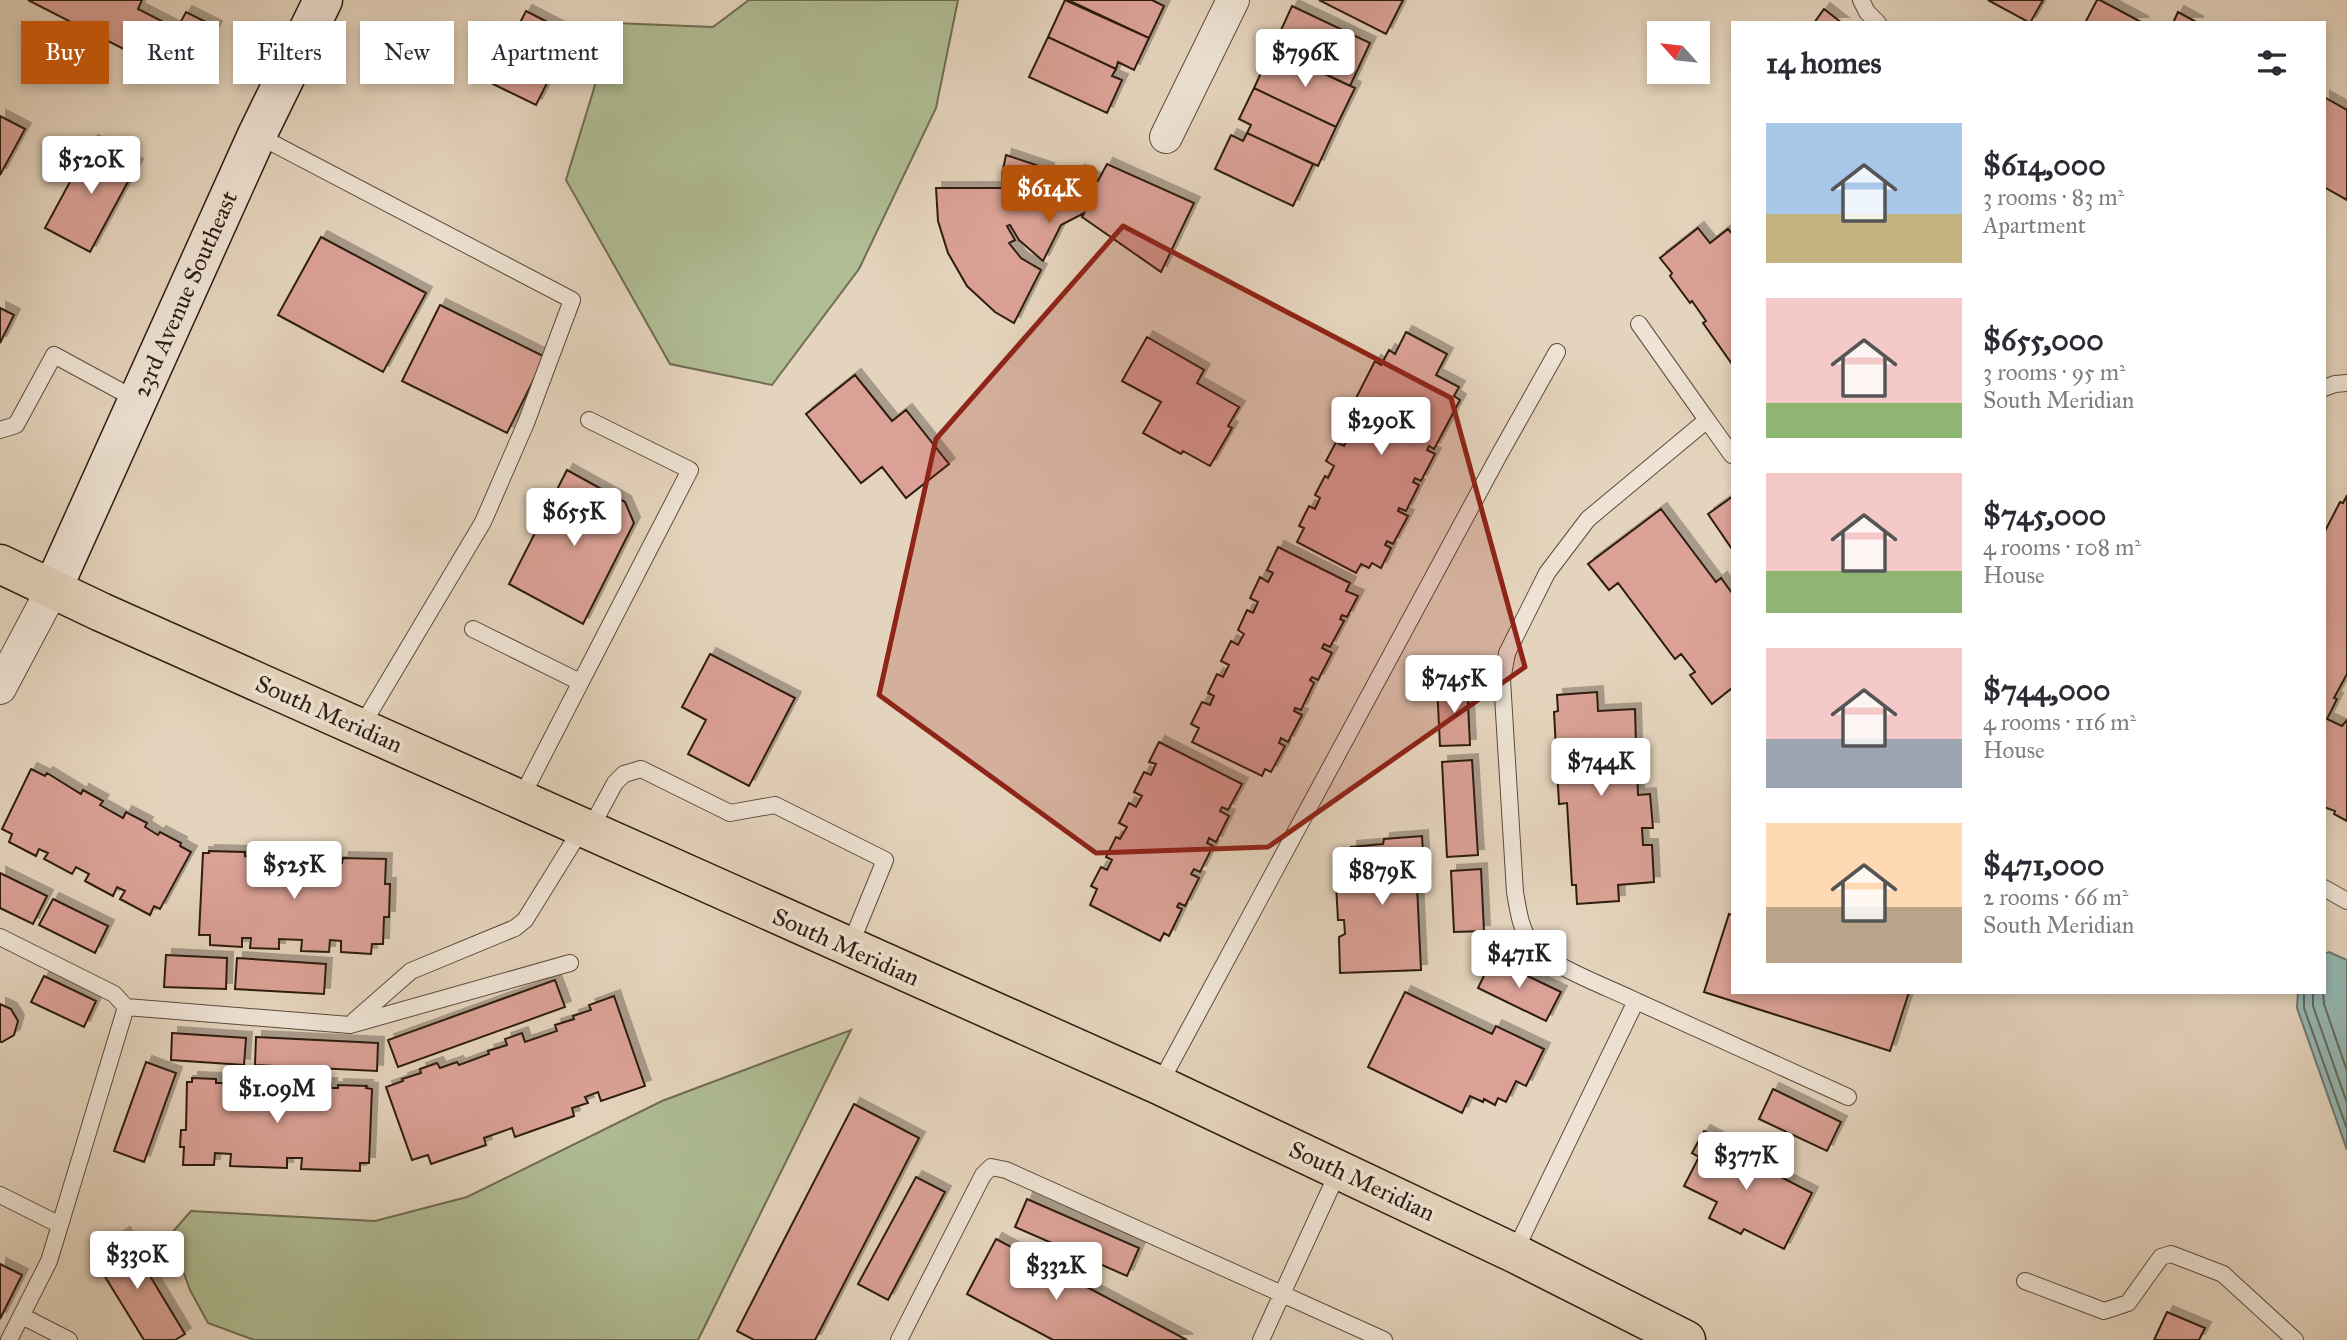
<!DOCTYPE html>
<meta charset="utf-8">
<style>
:root{--surface:#fff;--page:#f2f2f3;--text:#2b2b33;--muted:#7c7c81;--accent:#b45309}
body{margin:0;font-family:"IM FELL Great Primer",serif;background:var(--page);color:var(--text);height:100vh;display:flex;flex-direction:column;font-size:26px;white-space:nowrap}
*{box-sizing:border-box;margin:0}
p{font-size:23px;color:var(--muted)}
.icon{flex:none;width:38px;height:38px;fill:none;stroke:currentColor;stroke-width:2;stroke-linecap:round;stroke-linejoin:round}
.map{position:relative;flex:1;overflow:hidden}
.side{position:absolute;left:1731px;top:21px;width:595px;height:973px;display:flex;flex-direction:column;background:var(--surface);border-radius:0px;box-shadow:0 4px 10px #0003}
.side>*{flex:none}
.guide{position:absolute;left:21px;top:21px;width:665px;height:63px;display:flex;gap:14px}
.needle{width:46px;rotate:297deg}
.fabs{position:absolute;left:1647px;top:21px;display:grid;gap:14px}
.fabs a{display:grid;place-items:center;width:63px;height:63px;border-radius:0px;background:var(--surface);box-shadow:0 4px 10px #0003;font-size:35px}
.price{position:absolute;translate:-50% -60px;padding:0 16px;border-radius:7px;background:#fff;color:#222;font-size:23px;line-height:46px;filter:drop-shadow(0 2px 4px #0008)}
.price::after{content:'';position:absolute;left:50%;top:42px;width:21px;height:16px;margin-left:-10px;background:inherit;clip-path:polygon(0 0,100% 0,50% 100%)}
.price.on{background:var(--accent);color:#fff}
ul{padding:0;list-style:none}
li{display:flex;align-items:center;gap:21px;height:175px;padding:0 35px}
li span{display:grid;place-items:center;flex:none;width:196px;height:140px;border-radius:0px;color:#555}
li>.icon{margin-inline-start:auto}
span .icon{width:84px;height:84px;fill:#fffc;stroke-width:1}
li b{font-size:30px}
h2{display:flex;justify-content:space-between;align-items:center;height:84px;padding:0 35px;font-size:30px}
.chip{padding:0 24px;border-radius:0px;background:var(--surface);box-shadow:0 4px 10px #0003;font-size:24px;line-height:63px}
.chip.on{background:var(--accent);color:#fff}
.map>svg:first-child{display:block}
</style>
<div class="map">
<svg width="2347" height="1340" viewBox="0 0 2347 1340">
<defs>
<filter id="shadow"><feDropShadow dx="6" dy="-6" stdDeviation="0" flood-color="#0004"/></filter>
</defs>
<rect width="100%" height="100%" fill="#e5d4bd"/>
<filter id="stains"><feTurbulence type="fractalNoise" baseFrequency=".00286" numOctaves="4"/><feColorMatrix values="0 0 0 0 .2 0 0 0 0 .09 0 0 0 0 .02 0 0 0 .5 -.17"/></filter>
<radialGradient id="worn" r=".72"><stop offset=".6" stop-color="#630" stop-opacity="0"/><stop offset="1" stop-color="#630" stop-opacity=".3"/></radialGradient>
<path fill="#b0bd94" stroke="#6f6d52" stroke-width="2" d="M749 0H958L936 108 859 269 772 385 670 364 566 180 614 23 713 27Z
M851 1030 698 1340H254L208 1323 190 1290 170 1235 191 1211 375 1221 467 1197 662 1101Z"/>
<path fill="#96b8b4" stroke="#6c7a73" stroke-width="2" d="M2329 952 2347 960V1150L2297 1008 2298 992H2324V954Z"/>
<g fill="none" stroke-linecap="round" stroke-linejoin="round">
<path stroke="#626a62" stroke-width="2" d="M2304 992V1008L2347 1129
M2313 992V1006L2347 1103
M2323 992 2324 1004 2347 1071"/>
</g>
<path fill="#dba196" stroke="#2e1d11" stroke-width="2" filter="url(#shadow)" d="M28 0H142L138 9 177 29 186 12 216 27 188 82Z
M1065 0 1149 38 1134 70 1118 62 1116 69 1048 37Z
M1068 0H1152L1164 6 1149 38Z
M1319 0H1403L1386 34Z
M1988 0H2043L2030 23Z
M2097 0H2100L2143 23H2085Z
M1292 6 1370 43 1350 86 1284 55 1288 47 1276 41Z
M1824 9 1842 23H1814Z
M526 11 563 30 560 36 577 45 558 83 549 79 536 105 493 84 503 63 500 62Z
M2178 12 2198 23H2173Z
M1048 37 1116 69 1112 76 1122 80 1107 113 1029 77Z
M1284 55 1355 88 1336 127 1254 88 1269 56 1281 62Z
M1254 88 1336 127 1318 166 1247 133 1251 125 1239 119Z
M2324 97 2347 110V200L2324 187Z
M0 116 25 129 0 175Z
M1247 133 1313 164 1293 206 1215 169 1231 135 1243 141Z
M92 141 137 165 90 252 45 228Z
M1006 155 1048 169 1047 189 1079 171 1098 181 1107 164 1194 203 1161 272 1082 217 1084 213 1061 225 1043 261 1019 240 1010 225 1007 226 1015 240 1009 243 1021 258 1041 270 1014 323 995 312 967 286 948 253 938 221 936 188H1002V174Z
M1698 228 1710 243 1728 229 1732 234V364L1703 323 1706 321 1692 301 1690 303 1670 276 1672 273 1660 258Z
M321 237 426 293 383 372 278 315Z
M440 305 545 357 507 433 402 381Z
M0 308 14 315 0 343Z
M1406 332 1447 354 1436 375 1459 387 1454 396 1460 400 1434 449 1429 446 1427 450 1435 454 1421 481 1415 478 1413 482 1419 485 1406 511 1399 508 1398 511 1408 516 1393 544 1387 541 1385 545 1391 548 1381 568 1372 563 1369 568 1361 564 1356 573 1297 542 1304 528 1299 526 1309 506 1315 509 1320 498 1315 495 1325 476 1328 478 1334 466 1326 461 1336 442 1344 446 1350 434 1342 430 1352 411 1357 413 1362 403 1355 400 1375 361 1381 365 1389 350 1395 354Z
M1147 337 1204 370 1197 383 1239 407 1228 426 1232 428 1210 466 1183 451 1181 454 1143 433 1161 402 1122 381Z
M855 375 892 421 906 410 949 464 906 498 882 467 861 483 806 414Z
M567 470 625 502 634 523 583 624 509 584Z
M2347 496V674L2334 698 2337 699 2327 719 2342 726 2347 720V821L2334 814 2335 811 2324 807V533L2340 502 2343 503Z
M1732 497V549L1708 514Z
M1661 509 1716 582 1721 578 1732 593V688L1712 704 1690 675 1695 672 1681 654 1675 659 1618 583 1609 590 1588 564Z
M1278 547 1350 583 1346 591 1358 596 1347 617 1342 615 1340 619 1344 621 1330 647 1324 644 1322 648 1332 653 1318 680 1312 677 1310 680 1314 683 1301 710 1295 708 1294 711 1302 715 1288 742 1281 738 1279 743 1285 746 1271 772 1265 769 1262 776 1192 742 1199 728 1191 724 1202 702 1210 705 1214 696 1208 693 1217 674 1223 677 1229 665 1221 661 1231 641 1238 645 1244 634 1238 630 1247 610 1253 613 1258 602 1250 598 1260 577 1268 582 1273 573 1267 570Z
M710 654 795 698 749 786 688 754 706 720 682 707Z
M1467 684 1470 745 1440 746 1437 685Z
M1597 692 1598 711 1635 709 1636 745H1628L1629 763H1637L1638 795 1650 794 1653 828H1642L1643 845H1652L1654 882 1618 885 1619 901 1577 904 1576 885H1572L1567 803 1559 804 1554 712 1558 711 1557 695Z
M1159 742 1242 784 1228 810 1222 807 1220 811 1229 816 1216 842 1209 838 1207 843 1213 846 1200 872 1194 869 1191 874 1199 878 1185 906 1179 903 1177 907 1182 909 1169 936 1164 933 1160 941 1090 905 1097 889 1091 886 1101 867 1107 870 1112 860 1106 857 1116 837 1120 839 1127 827 1119 823 1129 803 1136 807 1142 796 1134 792 1144 772 1151 775 1156 764 1149 762Z
M1472 760 1478 855 1447 857 1442 762Z
M31 769 45 776 47 773 81 794 83 790 103 801 100 805 123 818 126 812 147 823 145 827 158 835 160 832 181 843 180 846 191 852 160 909 154 906 150 915 120 899 125 891 117 887 113 896 85 881 89 874 76 867 72 874 44 859 48 853 39 849 36 856 9 842 12 834 2 829Z
M1422 836 1425 883 1417 886 1421 970 1340 973 1339 937 1345 934 1344 920H1338L1336 884H1346L1345 857 1352 854 1351 847 1383 844 1384 839Z
M209 851 245 852V856L255 857V854L292 855V858L298 859V856L335 858V863H342L343 858 386 859 385 884H390L389 917H384L383 944H372L371 954 341 952V941L330 940 329 952 301 951 302 940 279 939V949L250 948 251 938H242V947L210 945V935H199L203 853H209Z
M1481 869 1484 931 1454 932 1451 871Z
M0 873 47 896 33 924 0 908Z
M53 899 108 926 95 953 39 925Z
M1729 914 1732 915V992H1909L1890 1051 1704 992Z
M166 955 227 958 226 989 164 987Z
M237 958 326 964 324 994 235 989Z
M1492 959 1561 992 1546 1021 1478 988Z
M44 976 96 1001 84 1027 31 1002Z
M555 980 565 1007 398 1067 388 1040Z
M1405 992 1492 1034 1496 1026 1544 1049 1526 1086 1516 1081 1506 1102 1498 1098 1495 1105 1484 1099 1483 1102 1470 1096 1462 1113 1368 1067Z
M614 996 645 1086 601 1101 598 1092 585 1097 588 1103 572 1108 574 1116 515 1137 512 1128 484 1138 486 1145 431 1164 428 1155 412 1160 386 1087 403 1081 402 1079 421 1073 420 1069 437 1063 440 1068 457 1062 459 1065 489 1054 488 1051 507 1045 505 1039 522 1033 525 1042 557 1031 555 1025 574 1019 573 1016 591 1010 589 1005Z
M0 1004 11 1009 18 1021 14 1035 2 1042H0Z
M172 1033 246 1038 244 1065 171 1060Z
M256 1037 378 1043 377 1071 255 1065Z
M146 1062 176 1073 144 1162 114 1151Z
M192 1078 216 1079V1083H231V1080L259 1081V1083L292 1082 291 1086 331 1084V1088H338V1085L367 1086 366 1088 372 1089 369 1163H360V1171L301 1169 302 1158H287V1168L230 1166 231 1154 215 1153 214 1165H183L184 1147H180L181 1130H186L187 1082H192Z
M1773 1089 1841 1122 1827 1151 1759 1119Z
M854 1104 919 1138 815 1340H754L737 1331Z
M1704 1131 1744 1152 1742 1157 1812 1193 1784 1249 1744 1229 1741 1234 1709 1218 1717 1202 1684 1186 1699 1157 1692 1153Z
M916 1177 945 1192 888 1300 858 1284Z
M1027 1199 1139 1248 1127 1276 1015 1227Z
M124 1233 185 1334 175 1340H144L91 1254Z
M996 1239 1187 1340H1053L967 1294Z
M0 1264 22 1275 0 1319Z
M2167 1312 2205 1328 2199 1340H2154Z"/>
<g fill="none" stroke-linecap="round" stroke-linejoin="round">
<g stroke="#5c4b3c" stroke-width="18">
<path id="lane" d="M1861 0 1867 12 1878 23
M257 135 572 300 526 423 483 522 361 727
M1639 324 1707 420
M2324 388 2335 384 2347 383
M0 430 16 425 54 355 137 400
M473 629 580 682
M520 800 690 470 589 420
M589 831 615 783 624 774 641 769 730 813 775 805 885 860 849 948
M2324 888 2347 901
M0 937 114 994 126 1007 60 1225
M1636 1001 1848 1097
M126 1007 350 1025 570 963
M354 1021 411 971 515 928 525 920 582 828
M1159 1085 1499 455 1557 352
M1339 1170 1282 1294 1384 1340
M0 1195 60 1225 49 1261 9 1340
M1514 1253 1636 1001C1610 988 1546 965 1531 943 1520 928 1518 909 1515 892L1502 680 1507 653 1547 573 1588 519 1707 420 1732 455
M2025 1281 2104 1311 2128 1303 2161 1257 2171 1254 2223 1274 2295 1340
M22 1316 69 1340
M899 1340 983 1175 991 1167 1006 1170 1282 1294 1261 1340"/>
</g>
<g stroke="#5c4b3c" stroke-width="34">
<path id="street" d="M1166 137 1233 0
M0 688 52 590"/>
</g>
<g stroke="#2e1d11" stroke-width="41">
<path id="secondary" d="M52 590 257 135 323 0"/>
</g>
<g stroke="#2e1d11" stroke-width="41">
<path id="primary" d="M0 564 101 612 1159 1085 1514 1253 1686 1340"/>
</g>
<use href="#lane" stroke="#eee3d4" stroke-width="16"/>
<use href="#street" stroke="#eee3d4" stroke-width="32"/>
<use href="#secondary" stroke="#eee3d4" stroke-width="38"/>
<use href="#primary" stroke="#e5d4bd" stroke-width="38"/>
</g>
<path fill="#8f2418" fill-opacity="0.2" stroke="#8f2418" stroke-width="5" stroke-linejoin="round" d="M1123 226 1451 398 1525 667 1268 847 1096 853 879 695 936 439Z"/>
<g text-anchor="middle" dominant-baseline="central" stroke-width="7" stroke-linejoin="round" paint-order="stroke">
<g font-size="24" fill="#2e1d11" stroke="#eee3d4">
<text transform="translate(185 294) rotate(-66)">23rd Avenue Southeast</text>
<text transform="translate(329 714) rotate(24)">South Meridian</text>
<text transform="translate(846 947) rotate(24)">South Meridian</text>
<text transform="translate(1362 1181) rotate(25)">South Meridian</text>
</g>
</g>
<rect width="100%" height="100%" filter="url(#stains)"/>
<rect width="100%" height="100%" fill="url(#worn)"/>
</svg>
<div class="fabs">
<a><svg class="needle" viewBox="-14 -14 28 28"><path d="M0-13l5 13h-10z" fill="#e53935"/><path d="M0 13l5-13h-10z" fill="#7c7c81"/></svg></a>
</div>
<b class="price" style="left:1305px;top:89px">$796K</b>
<b class="price" style="left:91px;top:196px">$520K</b>
<b class="price on" style="left:1049px;top:225px">$614K</b>
<b class="price" style="left:1381px;top:457px">$290K</b>
<b class="price" style="left:574px;top:548px">$655K</b>
<b class="price" style="left:1454px;top:715px">$745K</b>
<b class="price" style="left:1601px;top:798px">$744K</b>
<b class="price" style="left:294px;top:901px">$525K</b>
<b class="price" style="left:1382px;top:907px">$879K</b>
<b class="price" style="left:1519px;top:990px">$471K</b>
<b class="price" style="left:277px;top:1125px">$1.09M</b>
<b class="price" style="left:1746px;top:1192px">$377K</b>
<b class="price" style="left:137px;top:1291px">$330K</b>
<b class="price" style="left:1056px;top:1302px">$332K</b>
<div class="guide">
<a class="chip on">Buy</a>
<a class="chip">Rent</a>
<a class="chip">Filters</a>
<a class="chip">New</a>
<a class="chip">Apartment</a>
</div>
<section class="side">
<h2>14 homes<svg class="icon" aria-label="filters" viewBox="0 0 24 24"><path d="M4 7h16M4 17h16"/><circle cx="9" cy="7" r="2"/><circle cx="15" cy="17" r="2"/></svg></h2>
<ul>
<li><span style="background:linear-gradient(#a9c7e8 65%,#c2b280 0)"><svg class="icon" aria-label="home" viewBox="0 0 24 24"><path d="M3 11l9-7 9 7M6 9v11h12V9"/></svg></span><div><b>$614,000</b><p>3 rooms · 83 m²</p><p>Apartment</p></div></li>
<li><span style="background:linear-gradient(#f6c9c9 75%,#8fb573 0)"><svg class="icon" aria-label="home" viewBox="0 0 24 24"><path d="M3 11l9-7 9 7M6 9v11h12V9"/></svg></span><div><b>$655,000</b><p>3 rooms · 95 m²</p><p>South Meridian</p></div></li>
<li><span style="background:linear-gradient(#f6c9c9 70%,#8fb573 0)"><svg class="icon" aria-label="home" viewBox="0 0 24 24"><path d="M3 11l9-7 9 7M6 9v11h12V9"/></svg></span><div><b>$745,000</b><p>4 rooms · 108 m²</p><p>House</p></div></li>
<li><span style="background:linear-gradient(#f6c9c9 65%,#9aa5b1 0)"><svg class="icon" aria-label="home" viewBox="0 0 24 24"><path d="M3 11l9-7 9 7M6 9v11h12V9"/></svg></span><div><b>$744,000</b><p>4 rooms · 116 m²</p><p>House</p></div></li>
<li><span style="background:linear-gradient(#ffd9b3 60%,#b9a48a 0)"><svg class="icon" aria-label="home" viewBox="0 0 24 24"><path d="M3 11l9-7 9 7M6 9v11h12V9"/></svg></span><div><b>$471,000</b><p>2 rooms · 66 m²</p><p>South Meridian</p></div></li>
</ul>
</section>
</div>
